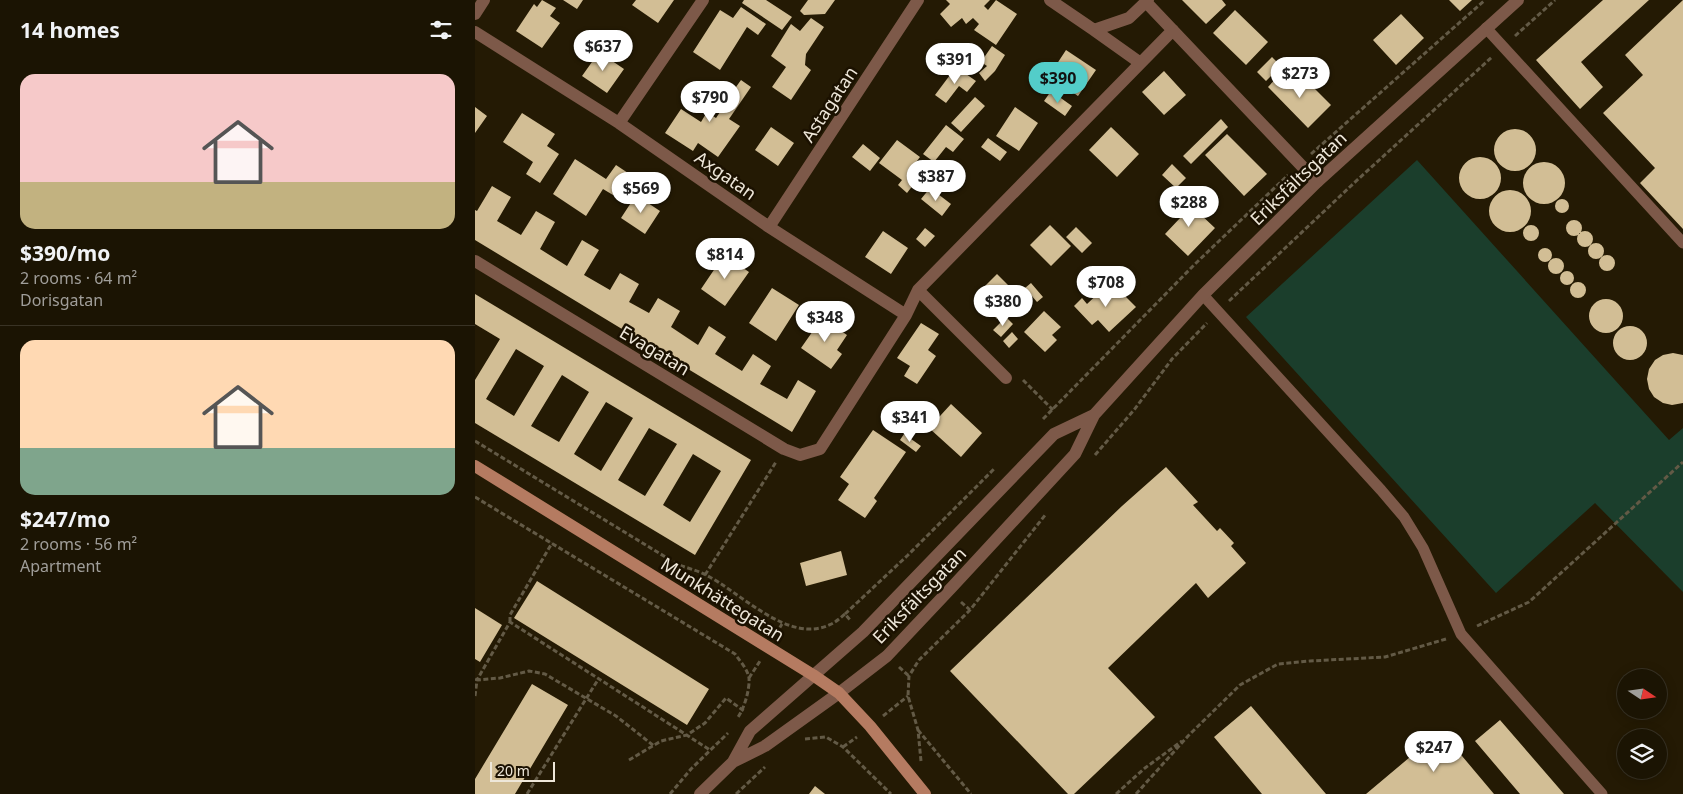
<!DOCTYPE html>
<meta charset="utf-8">
<style>
:root{--surface:#1b1403;--page:#241d0d;--text:#f1f3f6;--muted:#a09e9a;--line:#393325;--accent:#53cdc9}
body{margin:0;font-family:"Noto Sans",sans-serif;background:var(--page);color:var(--text);height:100vh;display:flex;flex-direction:column;font-size:19px;white-space:nowrap}
*{box-sizing:border-box;margin:0}
p{font-size:16px;color:var(--muted)}
.icon{flex:none;width:28px;height:28px;fill:none;stroke:currentColor;stroke-width:2;stroke-linecap:round;stroke-linejoin:round}
.map{position:relative;flex:1;overflow:hidden}
.panel{display:flex;flex-direction:column;background:var(--surface);width:475px}
.panel>*{flex:none}
.needle{width:32px;rotate:103deg}
.controls{position:absolute;left:1142px;top:669px;display:grid;gap:10px}
.controls a{display:grid;place-items:center;width:50px;height:50px;border-radius:50%;background:var(--surface);box-shadow:0 2px 12px #0003,0 0 0 1px var(--line);font-size:25px}
.scale{position:absolute;left:15px;bottom:12px;width:65px;box-sizing:border-box;padding-left:5px;border:2px solid #eee7d9;border-top:0;font-size:14px;line-height:18px;white-space:nowrap;color:#eee7d9;-webkit-text-stroke:4px #1b1100;paint-order:stroke}
.price{position:absolute;translate:-50% -42px;padding:0 11px;border-radius:18px;background:#fff;color:#222;font-size:16px;line-height:32px;filter:drop-shadow(0 1px 2px #0008)}
.price::after{content:'';position:absolute;left:50%;top:30px;width:15px;height:11px;margin-left:-8px;background:inherit;clip-path:polygon(0 0,100% 0,50% 100%)}
.price.on{background:var(--accent);color:#111}
ul{padding:0;list-style:none}
li{display:grid;align-content:center;gap:10px;height:265px;padding:0 20px}
li+li{border-top:1px solid var(--line)}
li span{display:grid;place-items:center;height:155px;border-radius:15px;color:#555}
li>.icon{margin-inline-start:auto}
span .icon{width:90px;height:90px;fill:#fffc;stroke-width:1}
li b{font-size:21px}
h2{display:flex;justify-content:space-between;align-items:center;height:60px;padding:0 20px;font-size:21px}
main{display:flex;flex:1;min-height:0}
.map>svg:first-child{display:block}
</style>
<main>
<section class="panel">
<h2>14 homes<svg class="icon" aria-label="filters" viewBox="0 0 24 24"><path d="M4 7h16M4 17h16"/><circle cx="9" cy="7" r="2"/><circle cx="15" cy="17" r="2"/></svg></h2>
<ul>
<li><span style="background:linear-gradient(#f6c9c9 70%,#c2b280 0)"><svg class="icon" aria-label="home" viewBox="0 0 24 24"><path d="M3 11l9-7 9 7M6 9v11h12V9"/></svg></span><div><b>$390/mo</b><p>2 rooms · 64 m²</p><p>Dorisgatan</p></div></li>
<li><span style="background:linear-gradient(#ffd9b3 70%,#7fa58c 0)"><svg class="icon" aria-label="home" viewBox="0 0 24 24"><path d="M3 11l9-7 9 7M6 9v11h12V9"/></svg></span><div><b>$247/mo</b><p>2 rooms · 56 m²</p><p>Apartment</p></div></li>
</ul>
</section>
<div class="map">
<svg width="1208" height="794" viewBox="0 0 1208 794">
<rect width="100%" height="100%" fill="#241a04"/>
<path fill="#1b3e2c" d="M942 160 1194 440 1208 428V592L1120 503 1021 593 771 317Z"/>
<path fill="#d2be95" fill-rule="evenodd" d="M67 0 81 8 75 16 85 23 67 48 41 31 59 4 62 7Z
M88 0H108L102 9Z
M161 0H199L183 23 157 5Z
M269 0H291L317 17 307 30 267 3Z
M333 0H360L350 14 329 15 325 11Z
M471 0H515L509 6 513 10 521 0 542 14 521 45 499 30 504 24 498 18 491 24 487 18 476 27 465 14 475 4Z
M707 0H747L751 5 731 24Z
M974 0H997L985 11Z
M1128 0H1174L1106 62 1128 87 1105 109 1061 60Z
M1208 0V229L1165 183 1180 168 1128 113 1168 75 1150 55Z
M266 7 291 24 283 35 272 27 245 70 218 52 245 10 258 18Z
M760 10 793 42 771 65 738 33Z
M926 14 949 38 921 65 898 40Z
M336 18 349 27 331 54 330 65 336 70 316 100 297 87 311 67 296 56 316 24 325 31Z
M517 46 530 55 520 71 510 81 504 73 512 66 506 62Z
M591 50 621 70 603 96 574 76Z
M124 52 149 69 132 93 107 76Z
M797 57 806 66 791 81 782 72Z
M481 67 501 81 492 92 484 86 471 103 460 95Z
M689 71 711 95 689 115 667 92Z
M808 71 825 88 832 81 856 105 833 128 793 87Z
M266 80 276 87 254 119 265 126 243 157 223 143 218 151 190 133 206 109 226 122 232 112 241 118 249 106 234 95 241 84 256 94Z
M576 91 597 106 590 116 569 101Z
M500 97 510 106 486 132 476 123Z
M0 107 12 116 0 133Z
M540 107 563 123 544 151 521 136Z
M47 113 80 134 72 146 84 154 65 183 51 174 58 162 28 142Z
M746 119 753 127 716 164 708 156Z
M471 125 489 139 478 152 471 147 459 162 448 154Z
M296 127 319 143 303 166 280 150Z
M636 127 664 154 642 177 614 150Z
M1019 150a21 21 0 1 1 42 0a21 21 0 1 1-42 0Z
M752 134 792 174 769 196 730 155Z
M513 138 532 152 525 161 506 147Z
M422 140 445 157 433 173 442 180 432 193 423 185 427 180 404 163Z
M388 144 405 158 395 171 377 157Z
M984 178a21 21 0 1 1 42 0a21 21 0 1 1-42 0Z
M100 159 131 179 141 165 153 173 138 195 128 189 111 216 78 194Z
M466 162 476 170 462 188 452 180Z
M1048 183a21 21 0 1 1 42 0a21 21 0 1 1-42 0Z
M697 164 711 178 701 188 687 175Z
M17 186 36 197 22 221 46 235 61 211 80 222 65 249 92 266 107 240 124 250 109 275 135 290 145 273 164 284 154 302 174 313 183 298 205 311 196 327 223 345 234 326 251 337 240 354 267 371 278 354 296 366 285 384 312 399 323 380 341 391 317 432 0 240V210L2 211Z
M455 188 476 204 467 216 446 199Z
M1014 211a21 21 0 1 1 42 0a21 21 0 1 1-42 0Z
M161 195 185 211 170 234 146 218Z
M1080 206a7 7 0 1 1 14 0a7 7 0 1 1-14 0Z
M709 199 740 228 713 256 690 234 706 217 699 210Z
M1091 228a8 8 0 1 1 16 0a8 8 0 1 1-16 0Z
M575 225 596 246 576 266 555 245Z
M1048 233a8 8 0 1 1 16 0a8 8 0 1 1-16 0Z
M601 227 617 243 607 253 591 237Z
M450 228 460 236 450 247 441 239Z
M408 231 433 248 416 274 390 257Z
M1102 239a8 8 0 1 1 16 0a8 8 0 1 1-16 0Z
M1113 251a8 8 0 1 1 16 0a8 8 0 1 1-16 0Z
M1063 255a7 7 0 1 1 14 0a7 7 0 1 1-14 0Z
M249 255 274 272 250 306 226 289Z
M1124 263a8 8 0 1 1 16 0a8 8 0 1 1-16 0Z
M1073 266a8 8 0 1 1 16 0a8 8 0 1 1-16 0Z
M1085 278a7 7 0 1 1 14 0a7 7 0 1 1-14 0Z
M522 274 545 297 522 319 500 296Z
M1095 290a8 8 0 1 1 16 0a8 8 0 1 1-16 0Z
M556 283 568 297 562 302 550 288Z
M630 287 635 292 641 287 661 307 634 332 623 320 617 325 599 306 607 298 612 304Z
M297 288 324 305 301 341 274 323Z
M0 294 276 460 220 555 0 423V380L25 339 0 324ZM41 349 69 366 39 416 11 399ZM87 375 114 392 84 442 56 426ZM131 402 158 418 126 471 99 454ZM174 428 202 444 170 496 143 480ZM218 454 246 471 215 522 188 505Z
M1114 316a17 17 0 1 1 34 0a17 17 0 1 1-34 0Z
M569 311 586 327 577 335 582 340 570 352 549 332Z
M531 317 538 324 526 337 518 330Z
M347 318 372 335 362 350 367 354 356 369 326 348Z
M446 323 464 334 453 350 461 356 442 384 429 376 435 366 422 358Z
M1138 343a17 17 0 1 1 34 0a17 17 0 1 1-34 0Z
M537 332 543 339 534 348 528 341Z
M1198 353 1208 355V403L1197 405 1188 403 1179 397 1174 389 1172 379 1174 369 1180 360 1188 355Z
M476 404 507 433 486 457 454 428Z
M417 409 436 419 431 427 412 417Z
M398 430 431 452 399 498 402 501 390 518 363 500 374 484 365 477Z
M429 434 446 446 441 452 425 440Z
M691 467 723 502 718 505 742 531 745 528 759 543 756 546 771 563 733 598 721 583 633 668 680 717 599 794H593L475 671 647 506Z
M366 551 372 575 331 586 325 563Z
M62 581 234 689 212 725 39 618Z
M0 608 27 625 5 662 0 659Z
M57 684 93 705 40 794H0V779Z
M776 706 851 794H787L739 737Z
M1025 720 1089 794H1045L1000 741Z
M966 731 1019 794H891Z
M340 786 350 794H334Z"/>
<g fill="none" stroke-linecap="round" stroke-linejoin="round">
<path stroke="#635a46" stroke-width="3" stroke-dasharray="5 2.5" stroke-linecap="butt" d="M1040 36 1080 0
M836 154 1010 0
M754 301 879 183 1017 57
M548 380 578 410
M568 419 720 264 813 175
M0 441 202 564C211 568 222 570 231 575 265 592 313 644 354 625 360 623 365 618 370 614L376 621
M620 455 659 410 697 359 732 323
M0 497 260 654C265 661 273 670 274 678 275 689 269 709 263 717
M230 575 301 462
M486 602 495 610
M370 614 433 555 520 468
M35 622V615L77 543
M1002 626 1054 602 1208 462
M301 634 307 624
M424 667 434 676
M274 678 285 661
M0 679 2 680 35 622 235 750
M0 696 2 680 25 678 54 671 70 674 141 716 179 746
M408 716 433 696
M443 730 496 794
M330 739 351 737 368 747 416 794
M368 747 382 737
M154 760 186 741 212 735 230 723 251 698 269 711
M446 761 443 730 433 696 434 676 444 660 495 610 571 514
M52 794 124 678
M195 794 216 769 253 733
M261 794 290 767
M641 794 670 768 707 741
M661 794 713 736 765 685 803 664 835 661 910 657 971 639"/>
<path stroke="#7d5949" stroke-width="11" d="M1011 28 1208 243
M728 295 906 490 929 517 948 548 986 634 1127 794"/>
<path stroke="#7d5949" stroke-width="12" d="M575 0 619 30 654 18 673 0
M671 2 842 182
M0 14 9 0
M619 30 664 62
M0 32 144 123 294 227 431 315
M144 123 228 0
M294 227 443 0
M0 261 309 449 325 455 345 449 431 315 443 290 698 30
M443 290 531 378"/>
<path stroke="#7d5949" stroke-width="12" d="M258 762 290 746 364 693 412 656 478 586 600 454 619 415 728 295 842 182 1043 0
M225 794 258 762 275 731 388 632 579 434 619 415"/>
<path stroke="#b57b61" stroke-width="12" d="M0 466 338 675 364 693 395 726 450 794"/>
</g>
<g text-anchor="middle" dominant-baseline="central" stroke-width="5" stroke-linejoin="round" paint-order="stroke">
<g font-size="18" fill="#eee7d9" stroke="#1b1100">
<text transform="translate(354 104) rotate(-57)">Astagatan</text>
<text transform="translate(251 175) rotate(35)">Axgatan</text>
<text transform="translate(823 178) rotate(-44)">Eriksfältsgatan</text>
<text transform="translate(180 350) rotate(31)">Evagatan</text>
<text transform="translate(444 595) rotate(-46)">Eriksfältsgatan</text>
<text transform="translate(248 599) rotate(32)">Munkhättegatan</text>
</g>
</g>
</svg>
<div class="controls">
<a><svg class="needle" viewBox="-14 -14 28 28"><path d="M0-13l5 13h-10z" fill="#e53935"/><path d="M0 13l5-13h-10z" fill="#a09e9a"/></svg></a>
<a><svg class="icon" aria-label="layers" viewBox="0 0 24 24"><path d="M12 4l9 5-9 5-9-5zM3 14l9 5 9-5"/></svg></a>
</div>
<div class="scale">20 m</div>
<b class="price" style="left:128px;top:72px">$637</b>
<b class="price" style="left:480px;top:85px">$391</b>
<b class="price" style="left:825px;top:99px">$273</b>
<b class="price on" style="left:583px;top:104px">$390</b>
<b class="price" style="left:235px;top:123px">$790</b>
<b class="price" style="left:461px;top:202px">$387</b>
<b class="price" style="left:166px;top:214px">$569</b>
<b class="price" style="left:714px;top:228px">$288</b>
<b class="price" style="left:250px;top:280px">$814</b>
<b class="price" style="left:631px;top:308px">$708</b>
<b class="price" style="left:528px;top:327px">$380</b>
<b class="price" style="left:350px;top:343px">$348</b>
<b class="price" style="left:435px;top:443px">$341</b>
<b class="price" style="left:959px;top:773px">$247</b>
</div>
</main>
